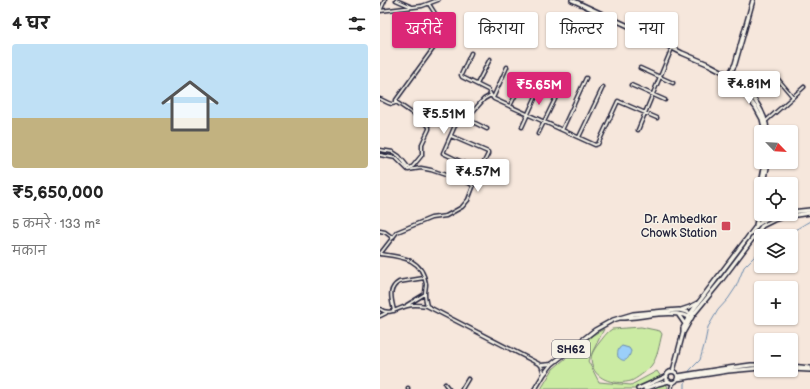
<!DOCTYPE html>
<html lang="hi">
<meta charset="utf-8">
<style>
:root{--surface:#fff;--page:#f2f2f2;--text:#222;--muted:#767676;--accent:#db2777}
body{margin:0;font-family:"Balsamiq Sans","Playpen Sans Deva",sans-serif;background:var(--page);color:var(--text);height:100vh;display:flex;flex-direction:column;font-size:15px;white-space:nowrap}
*{box-sizing:border-box;margin:0}
p{font-size:13px;color:var(--muted)}
.icon{flex:none;width:22px;height:22px;fill:none;stroke:currentColor;stroke-width:2;stroke-linecap:round;stroke-linejoin:round}
.map{position:relative;flex:1;overflow:hidden}
.side{display:flex;flex-direction:column;background:var(--surface);width:380px}
.side>*{flex:none}
.top-card{position:absolute;left:12px;top:12px;width:358px;height:36px;display:flex;gap:8px}
.needle{width:26px;rotate:115deg}
.controls{position:absolute;left:374px;top:125px;display:grid;gap:8px}
.controls a{display:grid;place-items:center;width:44px;height:44px;border-radius:4px;background:var(--surface);box-shadow:0 1px 3px #0004;font-size:20px}
.price{position:absolute;translate:-50% -34px;padding:0 9px;border-radius:4px;background:#fff;color:#222;font-size:13px;line-height:26px;filter:drop-shadow(0 1px 2px #0008)}
.price::after{content:'';position:absolute;left:50%;top:24px;width:12px;height:9px;margin-left:-6px;background:inherit;clip-path:polygon(0 0,100% 0,50% 100%)}
.price.on{background:var(--accent);color:#fff}
ul{padding:0;list-style:none}
li{display:grid;align-content:center;gap:8px;height:212px;padding:0 12px}
li span{display:grid;place-items:center;height:124px;border-radius:4px;color:#555}
li>.icon{margin-inline-start:auto}
span .icon{width:72px;height:72px;fill:#fffc;stroke-width:1}
li b{font-size:17px}
h2{display:flex;justify-content:space-between;align-items:center;height:48px;padding:0 12px;font-size:17px}
.pill{padding:0 14px;border-radius:4px;background:var(--surface);box-shadow:0 1px 3px #0004;font-size:14px;line-height:36px}
.pill.on{background:var(--accent);color:#fff}
main{display:flex;flex:1;min-height:0}
.map>svg:first-child{display:block}
</style>
<main>
<section class="side">
<h2>4 घर<svg class="icon" aria-label="filters" viewBox="0 0 24 24"><path d="M4 7h16M4 17h16"/><circle cx="9" cy="7" r="2"/><circle cx="15" cy="17" r="2"/></svg></h2>
<ul>
<li><span style="background:linear-gradient(#bfe0f5 60%,#c2b280 0)"><svg class="icon" aria-label="home" viewBox="0 0 24 24"><path d="M3 11l9-7 9 7M6 9v11h12V9"/></svg></span><div><b>₹5,650,000</b><p>5 कमरे · 133 m²</p><p>मकान</p></div></li>
</ul>
</section>
<div class="map">
<svg width="430" height="389" viewBox="0 0 430 389">
<rect width="100%" height="100%" fill="#f6e7dc"/>
<filter id="ink" filterUnits="userSpaceOnUse"><feTurbulence type="fractalNoise" baseFrequency=".025" numOctaves="2"/><feDisplacementMap in="SourceGraphic" scale="8" xChannelSelector="R" yChannelSelector="G"/><feConvolveMatrix kernelMatrix="1 2 1 2 8 2 1 2 1" color-interpolation-filters="sRGB"/></filter>
<g filter="url(#ink)">
<path fill="#cbeba3" stroke="#76866f" d="M261 327 280 331 282 334C279 345 278 357 271 366 267 371 256 379 251 381 236 385 217 381 212 365 212 363 211 361 211 359 211 353 216 347 219 343 223 338 227 332 232 329Z
M224 329 208 361 219 382 251 385 277 371 288 387 286 389H161L173 369 213 335Z"/>
<path fill="#9bcff9" stroke="#6b8aad" d="M242 346 249 348 251 351C249 359 245 364 238 357 237 353 238 348 242 346Z"/>
<g fill="none" stroke-linecap="round" stroke-linejoin="round">
<path stroke="#6b8aad" stroke-width="1" d="M405 236 430 221
M308 374 310 370 320 360 325 342 328 327 338 310 348 299 356 287 364 267 377 254 381 253
M305 389V383L307 379"/>
<g stroke="#22223b" stroke-width="5">
<path id="street" d="M16 0 32 7
M0 11 42 6 58 0
M0 11 5 0
M91 53 81 75 82 77 108 90 113 98 114 99 215 145 218 144 238 101 240 102 277 118
M260 68 293 83
M397 78 413 97
M97 84 110 59
M251 85 285 100
M113 98 127 67
M0 99C6 101 11 107 16 102
M130 106 141 84
M85 118 107 129
M386 121 424 87
M142 127 158 92
M182 130 206 78
M258 130 292 48
M158 134 182 85
M71 136 108 152V154L100 170H98L65 154 63 153 77 121 88 117 104 99 111 95
M199 137 223 87
M0 150 13 152 19 156 28 167 30 168 33 166 42 155V144L49 129V127L45 122 16 102V100L63 35 64 28 63 26 49 4
M0 155 16 158 28 170 41 168 51 170 89 183 92 185 93 187 88 200 82 207 66 216 51 218 17 232 0 254
M0 231 5 232 13 238
M0 254C22 257 42 258 46 284 46 287 45 290 45 294 45 298 46 302 47 306
M27 305 45 294
M0 309C9 316 18 308 27 306 34 304 40 305 47 306L161 365 172 364
M14 311C12 300 7 289 19 282L44 278
M0 316 6 313
M161 365 164 374
M65 384 69 389
M28 388V389
M82 389 88 379
M291 389 293 382"/>
</g>
<g stroke="#22223b" stroke-width="6">
<path id="secondary" d="M192 0 257 30 302 53 330 65 349 75 362 90 376 108 382 119 385 132
M349 75 355 64 373 0
M350 77C363 81 379 104 384 117 386 122 387 127 387 132
M384 184 388 162
M411 212 430 210
M381 222 379 195 385 162
M376 225 379 211
M310 314 377 225 386 219 402 214
M313 315 340 282 382 226 394 220 403 217 430 213
M258 389 287 376
M265 389 278 384 289 381"/>
</g>
<g stroke="#22223b" stroke-width="6">
<path id="primary" d="M301 310 310 307 318 303
M298 314 305 324
M241 318C261 318 294 308 311 318
M411 366 430 368
M411 369 430 370
M293 371 303 333V328L309 316
M286.5 377a5.5 5.5 0 1 1 11 0a5.5 5.5 0 1 1-11 0Z
M298 376 341 369 371 365H381
M297 379 348 371 381 368
M155 389 164 374 172 364 215 330 233 320 253 314 285 311 299 310 307 312 313 315 303 333"/>
</g>
<use href="#street" stroke="#f7f3e8" stroke-width="2"/>
<use href="#secondary" stroke="#f7f3e8" stroke-width="3"/>
<use href="#primary" stroke="#f7f3e8" stroke-width="3"/>
</g>
</g>
<rect fill="#d1495b" stroke="#f7f3e8" stroke-width="1.5" x="341" y="221" width="10" height="10" rx="2"/>
<g text-anchor="middle" dominant-baseline="central" stroke-width="3" stroke-linejoin="round" paint-order="stroke">
<rect fill="#f7f3e8" stroke="#62616f" stroke-width="1" x="172" y="340" width="38" height="18" rx="3"/>
<g font-size="11" font-weight="bold" fill="#22223b">
<text x="191" y="349">SH62</text>
</g>
<g font-size="12" fill="#22223b" stroke="#f7f3e8" text-anchor="end">
<text x="337" y="219">Dr. Ambedkar<tspan x="337" dy="14">Chowk Station</tspan></text>
</g>
</g>
</svg>
<div class="controls">
<a><svg class="needle" viewBox="-14 -14 28 28"><path d="M0-13l5 13h-10z" fill="#e53935"/><path d="M0 13l5-13h-10z" fill="#767676"/></svg></a>
<a><svg class="icon" aria-label="locate" viewBox="0 0 24 24"><circle cx="12" cy="12" r="6"/><path d="M12 2v4M12 18v4M2 12h4M18 12h4"/></svg></a>
<a><svg class="icon" aria-label="layers" viewBox="0 0 24 24"><path d="M12 4l9 5-9 5-9-5zM3 14l9 5 9-5"/></svg></a>
<a>+</a>
<a>−</a>
</div>
<b class="price" style="left:369px;top:105px">₹4.81M</b>
<b class="price on" style="left:159px;top:106px">₹5.65M</b>
<b class="price" style="left:64px;top:135px">₹5.51M</b>
<b class="price" style="left:98px;top:193px">₹4.57M</b>
<div class="top-card">
<a class="pill on">खरीदें</a>
<a class="pill">किराया</a>
<a class="pill">फ़िल्टर</a>
<a class="pill">नया</a>
</div>
</div>
</main>
